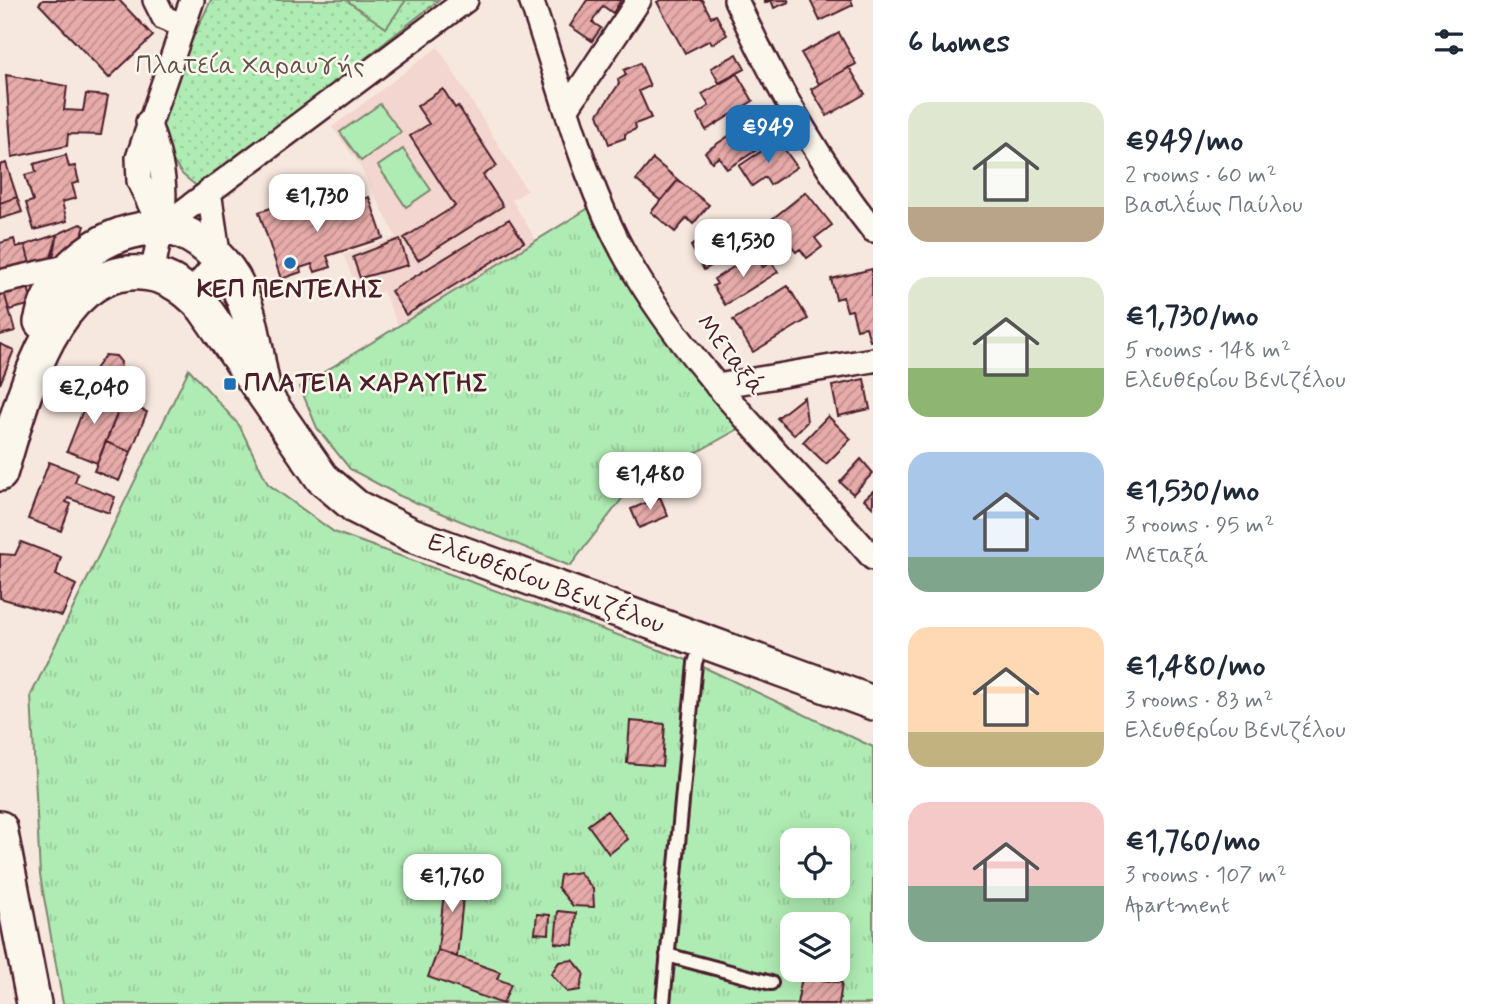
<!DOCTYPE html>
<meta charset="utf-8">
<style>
:root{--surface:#fff;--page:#f2f2f3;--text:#1f2937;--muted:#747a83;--accent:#1f6fb2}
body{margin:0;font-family:Mynerve,sans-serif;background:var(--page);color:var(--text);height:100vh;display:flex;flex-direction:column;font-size:26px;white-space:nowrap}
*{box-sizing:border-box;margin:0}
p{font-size:23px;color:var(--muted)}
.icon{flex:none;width:38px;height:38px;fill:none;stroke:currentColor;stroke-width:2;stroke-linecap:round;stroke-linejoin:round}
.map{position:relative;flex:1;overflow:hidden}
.panel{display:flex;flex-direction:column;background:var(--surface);width:630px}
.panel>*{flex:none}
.buttons{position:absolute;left:780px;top:828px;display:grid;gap:14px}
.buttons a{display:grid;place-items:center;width:70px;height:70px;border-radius:14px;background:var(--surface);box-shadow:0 4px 18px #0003;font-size:35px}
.price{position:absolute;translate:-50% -60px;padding:0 16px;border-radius:14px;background:#fff;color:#222;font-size:23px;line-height:46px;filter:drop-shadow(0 2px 4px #0008)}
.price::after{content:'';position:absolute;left:50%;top:42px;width:21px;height:16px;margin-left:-10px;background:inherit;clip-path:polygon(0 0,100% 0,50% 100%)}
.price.selected{background:var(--accent);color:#fff}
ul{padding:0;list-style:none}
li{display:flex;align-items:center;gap:21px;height:175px;padding:0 35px}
li span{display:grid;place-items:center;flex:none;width:196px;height:140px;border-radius:21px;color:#555}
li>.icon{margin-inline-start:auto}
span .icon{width:84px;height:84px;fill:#fffc;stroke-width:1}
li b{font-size:30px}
h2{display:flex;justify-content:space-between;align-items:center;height:84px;padding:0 35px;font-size:30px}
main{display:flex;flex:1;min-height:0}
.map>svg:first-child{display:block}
</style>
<main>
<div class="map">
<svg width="873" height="1004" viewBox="0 0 873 1004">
<defs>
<pattern id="grass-tufts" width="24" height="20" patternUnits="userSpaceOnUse" patternTransform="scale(1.75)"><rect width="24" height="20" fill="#afecb3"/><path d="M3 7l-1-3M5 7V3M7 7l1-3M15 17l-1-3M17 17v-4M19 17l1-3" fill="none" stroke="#98ca9a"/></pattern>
<pattern id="park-dots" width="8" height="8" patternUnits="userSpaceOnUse" patternTransform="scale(1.75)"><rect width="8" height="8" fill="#afecb3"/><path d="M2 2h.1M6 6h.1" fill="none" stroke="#98ca9a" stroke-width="1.8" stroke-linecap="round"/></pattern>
<pattern id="building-hatch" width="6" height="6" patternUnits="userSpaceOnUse" patternTransform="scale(1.75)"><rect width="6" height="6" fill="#e7acaa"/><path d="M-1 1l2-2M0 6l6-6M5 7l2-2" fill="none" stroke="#bd8b8b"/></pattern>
</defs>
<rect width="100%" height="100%" fill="#f7e8df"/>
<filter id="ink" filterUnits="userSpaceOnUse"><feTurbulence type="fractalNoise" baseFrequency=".0143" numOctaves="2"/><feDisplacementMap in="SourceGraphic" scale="14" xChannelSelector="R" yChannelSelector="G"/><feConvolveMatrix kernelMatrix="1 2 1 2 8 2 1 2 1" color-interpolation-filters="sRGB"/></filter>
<g filter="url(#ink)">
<path fill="#f2d6cf" d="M438 47 527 191 512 200 536 240 398 325 383 291 362 298 343 255 396 237 358 163 332 127Z"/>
<path fill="url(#grass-tufts)" stroke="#7c866f" stroke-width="2" fill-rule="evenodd" d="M592 206C606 239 620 273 639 303 668 348 705 388 740 428L628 491 570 566 400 496 350 469 317 428 300 387Z
M189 369 239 425 268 484 334 532 695 663 873 747V1004H63L40 875 31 695ZM793 840H838V886H793ZM793 924H838V970H793Z"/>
<path fill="url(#park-dots)" stroke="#7c866f" stroke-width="2" d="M211 0H439L200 189 182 174 153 132 182 60Z"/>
<path fill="#afecb3" stroke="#7c866f" stroke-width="2" d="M346 0H406L386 28Z
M380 104 401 132 361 161 340 132Z
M403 149 431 190 406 207 378 166Z"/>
<path fill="url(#building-hatch)" stroke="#4a1f2b" stroke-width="2" d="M43 0H119L153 36 109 78 39 4Z
M587 0H621L613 13 603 6 592 22 601 28 592 41 570 26Z
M661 0H702L711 17 716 15 727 35 712 44 710 40 685 53 657 2Z
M764 0H788L789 2 774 8 771 0 765 3Z
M810 0H851L853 5 820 21Z
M839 33 856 64 819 84 801 53Z
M737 54 745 69 719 83 711 68Z
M640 63 650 86 639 91 651 118 635 124 636 129 625 134V138L609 144 598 114 619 84 618 80 626 75 624 70Z
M849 67 865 94 827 116 811 89Z
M737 74 753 101 706 130 697 114 709 106 702 94Z
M6 75 67 86 64 110 83 111 86 94 108 96 101 135 68 134 67 146 12 157Z
M443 89 455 108 458 106 497 166 483 175 503 206 418 260 404 238 455 206 410 136 429 124 417 106Z
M745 125 760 148 727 169 719 157 712 162 705 152Z
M778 140 797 167 770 185 765 177 752 186 739 166Z
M66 155 69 167 75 166 79 182 72 184 76 198 62 202 67 221 34 230 26 203 33 201 25 175 36 172 34 164Z
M653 159 678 180 661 201 636 180Z
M6 163 17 197 0 203V165Z
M678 180 709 205 693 224 687 218 675 232 651 212Z
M806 192 832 225 815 238 822 247 807 258 800 249 796 252 771 220Z
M17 197 22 212 0 219V203Z
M369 197 383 238 327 256 331 267 315 272 312 264 300 268 301 272 281 279 259 212 301 198 307 218Z
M509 219 524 242 406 315 391 291Z
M733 223 746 247 704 270 691 246Z
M80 224 85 226 76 253 53 258 58 234Z
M58 234 49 264 31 267 25 245Z
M14 239 16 247 25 245 31 267 0 274V243Z
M400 239 408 265 360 278 353 257Z
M755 254 763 267 771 262 778 272 725 305 713 286 717 284 714 279Z
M872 269 873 340 870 341 866 327 857 329 852 310 847 311 843 297 836 299 831 279Z
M28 286 32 304 9 310 4 292Z
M788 286 808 319 753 352 733 320Z
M4 292 15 331 0 335V294Z
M0 344 14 350 0 384Z
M105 355 116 356 121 362 120 371 114 381 100 384 93 372Z
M864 379 870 409 838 416 832 386Z
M91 390 122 402 97 463 67 451Z
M804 397 807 422 794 435 777 418Z
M122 402 147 412 131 452 106 442Z
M828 416 851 439 826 464 803 442Z
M106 442 131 452 119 481 94 471Z
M861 459 873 473 853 494 840 482Z
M49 462 78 473 75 482 115 497 109 513 68 498 66 502 71 504 61 531 28 519Z
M873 491V508L864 499Z
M660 497 668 516 639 528 631 509Z
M21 542 61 557 56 575 76 585 62 616 0 598V554L15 555Z
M630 721 665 724 662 766 627 763Z
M607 811 628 839 609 854 588 825Z
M446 872 465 878 457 957 438 950Z
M579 872 593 889 594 907 573 906 558 888 560 875Z
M558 911 576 913 573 945 555 943Z
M537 914 550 915 549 934 535 933Z
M438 950 500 972 497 979 511 984 503 1004 428 977Z
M573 960 584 973 580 990 567 992 551 974 559 962Z
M802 977 842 983 839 1004H797Z"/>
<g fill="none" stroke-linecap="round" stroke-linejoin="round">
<g stroke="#4a1f2b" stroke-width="18">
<path id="lane" d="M667 955 771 983
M663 1004 695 663 702 642"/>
</g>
<g stroke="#4a1f2b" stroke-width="28">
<path id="street" d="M155 0 164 18 182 25
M531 0C561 86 582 179 627 259 691 372 788 461 873 558
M736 0C773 81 818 160 873 230
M567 108 639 0
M148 122C172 186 165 209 152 274
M161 228 466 0
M161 228 139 181 138 158 192 0
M0 282 71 266
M191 293 219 260 209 191
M717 386 873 360"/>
</g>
<g stroke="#4a1f2b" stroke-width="38">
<path id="secondary" d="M41 322C52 268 108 226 162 228 188 228 213 250 228 270 251 301 254 344 262 381
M0 474C20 410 48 280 129 273 161 270 184 286 204 308L322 478 356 507 412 535 873 703
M0 828 34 1004"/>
</g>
<use href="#lane" stroke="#fbf7ec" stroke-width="12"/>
<use href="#street" stroke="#fbf7ec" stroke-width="23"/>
<use href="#secondary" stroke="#fbf7ec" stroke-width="33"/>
</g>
</g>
<g fill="#1f6fb2" stroke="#fbf7ec" stroke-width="2.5">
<circle cx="290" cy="263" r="7"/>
<rect x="223" y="377" width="14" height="14" rx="3.5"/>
</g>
<g text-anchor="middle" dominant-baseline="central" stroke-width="5" stroke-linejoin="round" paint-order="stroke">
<g font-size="26" fill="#63524d" stroke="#fbf7ec">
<text x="250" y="66">Πλατεία Χαραυγής</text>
</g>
<g font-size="26" font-weight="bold" fill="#4a1f2b" stroke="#fbf7ec">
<text x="290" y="290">ΚΕΠ ΠΕΝΤΕΛΗΣ</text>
<text x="244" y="384" text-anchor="start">ΠΛΑΤΕΙΑ ΧΑΡΑΥΓΗΣ</text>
</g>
<g font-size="26" fill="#4a1f2b" stroke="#fbf7ec">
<text transform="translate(730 355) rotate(52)">Μεταξά</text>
<text transform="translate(546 584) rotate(20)">Ελευθερίου Βενιζέλου</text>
</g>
</g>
</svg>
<div class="buttons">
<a><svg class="icon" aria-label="locate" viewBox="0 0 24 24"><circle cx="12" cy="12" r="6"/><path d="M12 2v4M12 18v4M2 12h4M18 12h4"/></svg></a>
<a><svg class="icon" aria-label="layers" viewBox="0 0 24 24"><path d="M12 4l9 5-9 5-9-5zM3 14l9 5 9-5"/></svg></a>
</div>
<b class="price selected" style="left:768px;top:165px">€949</b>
<b class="price" style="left:317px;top:234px">€1,730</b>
<b class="price" style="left:743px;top:279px">€1,530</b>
<b class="price" style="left:94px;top:426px">€2,040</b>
<b class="price" style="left:650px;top:512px">€1,480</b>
<b class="price" style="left:452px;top:914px">€1,760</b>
</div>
<section class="panel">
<h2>6 homes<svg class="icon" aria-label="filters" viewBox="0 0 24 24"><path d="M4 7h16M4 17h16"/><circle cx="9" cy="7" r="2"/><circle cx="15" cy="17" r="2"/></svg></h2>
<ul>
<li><span style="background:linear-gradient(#dfe7d0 75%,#b9a48a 0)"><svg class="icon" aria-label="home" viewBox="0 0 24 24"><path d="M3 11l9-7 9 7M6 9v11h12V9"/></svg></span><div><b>€949/mo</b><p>2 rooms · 60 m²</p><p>Βασιλέως Παύλου</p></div></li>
<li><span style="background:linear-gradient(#dfe7d0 65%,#8fb573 0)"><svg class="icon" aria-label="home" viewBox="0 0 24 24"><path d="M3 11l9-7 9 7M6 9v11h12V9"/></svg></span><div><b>€1,730/mo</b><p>5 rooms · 148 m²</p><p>Ελευθερίου Βενιζέλου</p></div></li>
<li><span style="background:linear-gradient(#a9c7e8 75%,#7fa58c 0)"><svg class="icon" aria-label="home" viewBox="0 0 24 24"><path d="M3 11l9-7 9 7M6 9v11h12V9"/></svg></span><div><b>€1,530/mo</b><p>3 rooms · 95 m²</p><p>Μεταξά</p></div></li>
<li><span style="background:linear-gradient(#ffd9b3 75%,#c2b280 0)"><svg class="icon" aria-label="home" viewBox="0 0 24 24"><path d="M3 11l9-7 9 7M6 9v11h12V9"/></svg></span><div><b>€1,480/mo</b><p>3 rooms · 83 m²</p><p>Ελευθερίου Βενιζέλου</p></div></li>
<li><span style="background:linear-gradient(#f6c9c9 60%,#7fa58c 0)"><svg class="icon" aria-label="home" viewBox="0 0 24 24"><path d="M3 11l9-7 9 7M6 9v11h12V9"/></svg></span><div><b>€1,760/mo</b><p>3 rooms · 107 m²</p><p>Apartment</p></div></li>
</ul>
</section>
</main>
